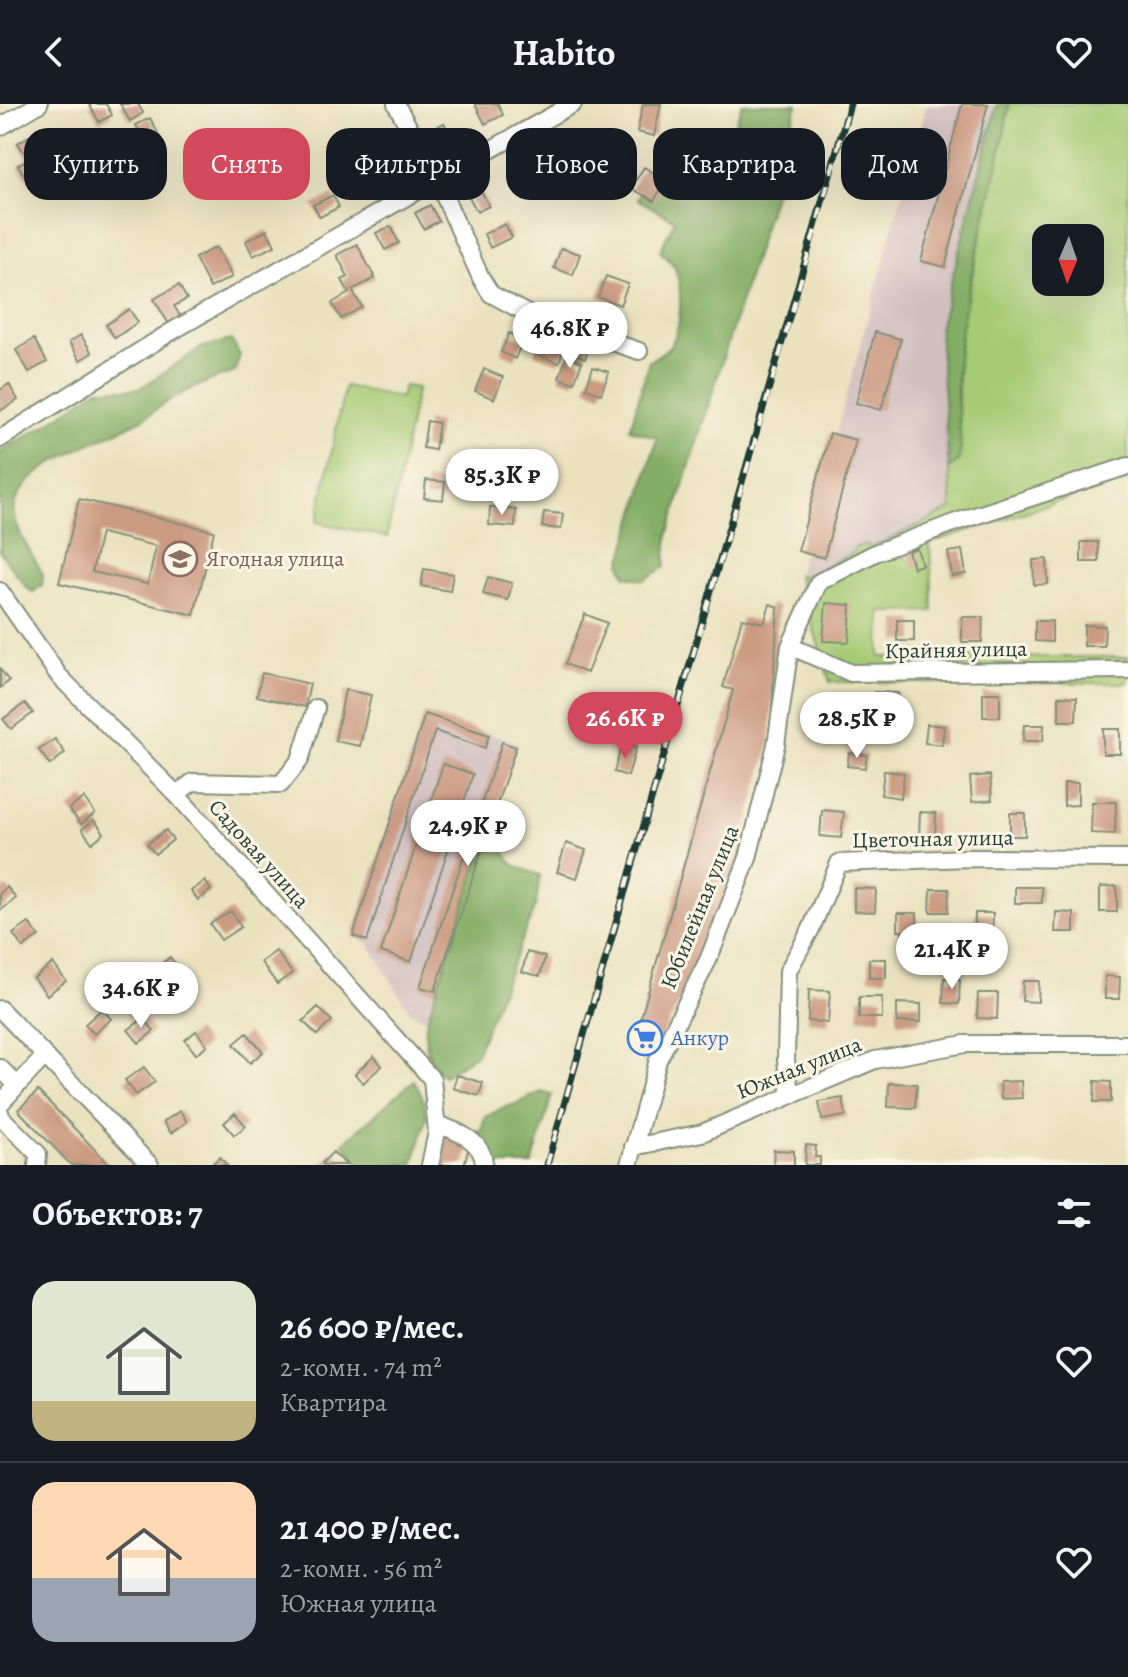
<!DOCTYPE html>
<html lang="ru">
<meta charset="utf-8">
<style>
:root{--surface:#171b24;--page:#20242c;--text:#f1f3f6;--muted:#9ea1a6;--line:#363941;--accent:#d1495b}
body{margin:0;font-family:Alegreya,serif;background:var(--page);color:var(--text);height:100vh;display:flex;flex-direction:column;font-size:30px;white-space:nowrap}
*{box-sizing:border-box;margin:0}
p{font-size:26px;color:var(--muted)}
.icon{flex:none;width:44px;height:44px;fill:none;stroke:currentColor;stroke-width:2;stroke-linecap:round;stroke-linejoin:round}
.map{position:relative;height:1061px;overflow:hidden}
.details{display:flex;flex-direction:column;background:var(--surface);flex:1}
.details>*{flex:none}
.guide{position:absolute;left:24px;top:24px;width:1080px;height:72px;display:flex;gap:16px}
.needle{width:52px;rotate:182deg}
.controls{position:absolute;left:1032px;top:120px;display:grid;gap:16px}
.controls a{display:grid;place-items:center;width:72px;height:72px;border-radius:16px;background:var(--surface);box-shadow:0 8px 32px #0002;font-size:40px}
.price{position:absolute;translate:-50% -68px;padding:0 18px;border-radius:28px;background:#fff;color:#222;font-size:26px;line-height:52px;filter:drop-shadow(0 2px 4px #0008)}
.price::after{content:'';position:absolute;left:50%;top:48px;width:24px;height:18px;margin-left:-12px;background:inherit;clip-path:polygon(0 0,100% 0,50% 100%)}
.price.selected{background:var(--accent);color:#fff}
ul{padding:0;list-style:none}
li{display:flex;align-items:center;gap:24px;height:200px;padding:0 32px}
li+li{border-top:2px solid var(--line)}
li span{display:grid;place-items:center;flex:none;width:224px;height:160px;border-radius:24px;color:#555}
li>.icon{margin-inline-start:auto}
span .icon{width:96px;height:96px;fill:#fffc;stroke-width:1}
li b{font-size:34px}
h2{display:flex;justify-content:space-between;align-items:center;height:96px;padding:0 32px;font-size:34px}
.tag{padding:0 28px;border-radius:24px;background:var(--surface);box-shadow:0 8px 32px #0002;font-size:28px;line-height:72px}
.tag.selected{background:var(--accent);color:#fff}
header{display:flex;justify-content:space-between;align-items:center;height:104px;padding:0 32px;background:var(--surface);font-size:36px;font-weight:700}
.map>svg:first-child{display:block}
</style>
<header><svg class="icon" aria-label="back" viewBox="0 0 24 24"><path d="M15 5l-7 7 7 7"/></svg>Habito<svg class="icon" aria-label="heart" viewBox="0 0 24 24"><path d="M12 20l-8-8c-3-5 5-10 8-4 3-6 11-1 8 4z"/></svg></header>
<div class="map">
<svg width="1128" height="1061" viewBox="0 0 1128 1061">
<rect width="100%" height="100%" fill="#fcf5e5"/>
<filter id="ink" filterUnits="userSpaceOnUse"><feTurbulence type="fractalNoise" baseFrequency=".0125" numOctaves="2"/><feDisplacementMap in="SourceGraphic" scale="16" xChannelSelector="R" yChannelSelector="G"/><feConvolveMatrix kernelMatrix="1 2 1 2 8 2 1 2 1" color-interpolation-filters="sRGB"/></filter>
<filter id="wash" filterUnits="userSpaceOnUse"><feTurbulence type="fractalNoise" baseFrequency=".006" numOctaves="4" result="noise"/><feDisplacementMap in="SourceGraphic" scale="32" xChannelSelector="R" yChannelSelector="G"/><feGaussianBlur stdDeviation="1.8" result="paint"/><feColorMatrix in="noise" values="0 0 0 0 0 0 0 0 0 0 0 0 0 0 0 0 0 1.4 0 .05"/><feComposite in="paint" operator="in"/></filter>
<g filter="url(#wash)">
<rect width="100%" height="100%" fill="#eae2bf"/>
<path fill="#d1bfbf" d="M927 0H997L939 225 952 405 871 444 856 443 851 450 804 473 797 471Z
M424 609 518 639 427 916 410 908 368 838 352 833Z"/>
<path fill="#a6ca74" stroke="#628454" stroke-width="2" fill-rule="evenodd" d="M1009 0H1128V375L930 439 933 507 881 508 880 553H1128V579L830 578 797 471 804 473 851 450 856 443 867 440 871 444 952 405 949 365 958 358V254L964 207 1004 32ZM1046 134H1090V178H1046Z
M345 282 401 294 404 282 417 284 387 433 317 418Z"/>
<path fill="#84ae66" stroke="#52764d" stroke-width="2" d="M742 0H797L776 84 668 431 665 463 644 476 626 472 621 460 657 334 630 325 649 257C657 252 669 246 673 237 682 220 682 184 676 167 674 159 665 153 660 147L675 116 637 95 659 54 676 51 707 61 724 53Z
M997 0H1009C997 85 966 167 958 252 955 282 959 314 961 344L958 358 949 365 939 225Z
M231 236 240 251 235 268C214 274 192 284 173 294 162 300 153 309 142 315 110 333 26 360 16 398 9 423 33 449 43 471L42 481 33 488 27 484 0 448V347L46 321 98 285H139L201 244Z
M487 731 501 739C509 763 517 763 540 771L536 800 476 950 444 972C427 961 423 935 427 916Z
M414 976 424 996 427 1013 413 1061H361L343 1039Z
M541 988 552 991 532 1061H490L476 1036 486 1013 502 1004 516 1000Z"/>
<g id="blocks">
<path fill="#cb9a82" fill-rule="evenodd" d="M89 0H106L112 11 99 18Z
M120 0H138L143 9 130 17Z
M475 0H498L503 11 485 20Z
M643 0H661L654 32 637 28Z
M962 0H988L945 163 921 157Z
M150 14 162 37 149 44 136 21Z
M444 19 453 36 435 45 426 28Z
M31 31 53 69 31 82 18 61 28 55 18 39Z
M405 40 413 56 386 69 378 54Z
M540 43 550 60 529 72 519 55Z
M644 63 666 76 654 97 631 84Z
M476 77 489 102 477 108 464 83Z
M333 91 339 103 320 113 313 101Z
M430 101 439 117 424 125 415 109Z
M505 120 512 133 490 144 484 130Z
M391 122 399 139 385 146 376 129Z
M267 126 275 142 253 152 246 137Z
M357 140 375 174 352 186 362 203 341 215 332 199 349 189 342 176 348 173 337 151Z
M216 143 232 173 210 184 195 154Z
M561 144 580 150 573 171 554 164Z
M606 172 628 180 620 201 598 193Z
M179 181 187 195 174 202 182 215 170 222 154 195Z
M129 205 138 218 115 234 106 221Z
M875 228 901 235 881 306 856 299Z
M509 229 523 236 515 255 501 248Z
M81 231 92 249 80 256 69 238Z
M541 231 565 239 559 259 534 250Z
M572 233 590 240 585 255 567 247Z
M34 235 47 258 29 268 16 246Z
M567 252 582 258 574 279 559 274Z
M593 263 609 268 601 290 586 284Z
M484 265 503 273 494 295 475 287Z
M9 280 18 296 0 307V286Z
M427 317 439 319 435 346 423 344Z
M830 329 856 336 824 454 798 447Z
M426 376 445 378 443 396 424 394Z
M79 395 214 427 194 511 59 479ZM101 429 156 442 148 480 92 468Z
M490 403 516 406 515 423 489 421Z
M544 408 563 410 561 425 542 423Z
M1081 438H1098L1099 458H1081Z
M917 444 922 461 913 464 908 447Z
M962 446 966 470 952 472 948 448Z
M1047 455 1048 480 1034 481 1033 456Z
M424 465 453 470 450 487 421 482Z
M488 473 512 479 508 496 483 490Z
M826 499 851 501 849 538 823 537Z
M770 500 778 503 770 639 723 810 657 943 635 935 733 586 723 583 742 514 764 519Z
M585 510 607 519 587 569 565 560Z
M962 513H983L982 538H962Z
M897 516H914V537H897Z
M1035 517H1052V538L1035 537Z
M1084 521 1105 522 1104 542H1084Z
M0 565 9 577 0 584Z
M262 569 310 580 305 603 257 592Z
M345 586 371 591 360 642 335 637Z
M874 588 898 589 896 628 872 627Z
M983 589H1000V613H983Z
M1059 592 1077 593 1076 617H1059Z
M25 599 33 609 11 625 3 615Z
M425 610 489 631 485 644 435 627 367 837 353 832Z
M927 620 944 622 942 641 925 639Z
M1024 621H1044L1043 637H1023Z
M1103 625H1120V650H1103Z
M55 635 65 649 50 661 39 646Z
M502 638 516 643 435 887 420 883Z
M622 640 636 644 628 672 614 668Z
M849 649 867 651 865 664 847 662Z
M443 660 473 670 411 858 381 848Z
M884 667 904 669 901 694 881 691Z
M990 671 992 696 972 698 970 673Z
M1064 679H1078V701L1064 702Z
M84 694 95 709 81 720 69 705Z
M1092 698H1116L1115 730 1091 729Z
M822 706 844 708 841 734 820 732Z
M920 708 936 709 935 733H919Z
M1010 709H1025V732H1010Z
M94 716 104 729 92 739 82 725Z
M166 726 173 736 155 750 147 740Z
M566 739 586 746 577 774 557 768Z
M205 777 211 786 198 796 191 787Z
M1117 782V808H1100V783Z
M7 783 16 794 0 807V789Z
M1015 783H1042V799H1015Z
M854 784 876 785 875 808 854 807Z
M931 785H949L948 808H930Z
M231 807 241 823 221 836 210 820Z
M1056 808 1074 809V828H1055Z
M898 809H917V827H898Z
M975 809H993L992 837 975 836Z
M29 819 39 832 23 844 13 830Z
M902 829 914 830V842H901Z
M276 847 292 869 277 880 261 858Z
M527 848 545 853 540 872 522 868Z
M170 853 180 866 157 884 147 871Z
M869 855H886V874H869Z
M53 859 66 877 47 891 34 874Z
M1105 872 1120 873 1119 895H1105Z
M944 874 960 875 959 900 943 899Z
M1023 877H1039L1038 898 1022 897Z
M809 886 830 887 828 919 808 917Z
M978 889H998L997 915 977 914Z
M859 893H882V914H859Z
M897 899 921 900V918H897Z
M318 903 332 917 317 931 303 917Z
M102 905 111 915 94 930 85 920Z
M144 914 154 927 139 939 128 926Z
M196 927 207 941 196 950 185 936Z
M247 929 263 948 250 959 234 940Z
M374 952 382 962 363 979 355 970Z
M144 963 155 978 136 991 125 976Z
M457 971 483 979 479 992 453 984Z
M1021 977 1022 994 1001 995 1000 978Z
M1095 977 1111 978V998H1094Z
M889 979 917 980 915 1004 888 1003Z
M38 987 110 1061H71L18 1006Z
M843 994 846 1012 822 1016 819 998Z
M180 1007 187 1018 171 1029 163 1018Z
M235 1009 246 1022 234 1031 224 1019Z
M443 1032 470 1039 464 1061H436Z
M806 1041 816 1042 815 1053H820V1061H805Z
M774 1046 794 1047V1061H773Z
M333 1048 347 1061H324L322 1059Z
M220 1053 227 1061H211Z"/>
</g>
</g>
<g filter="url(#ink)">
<use href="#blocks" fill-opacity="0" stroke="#84907a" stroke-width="2"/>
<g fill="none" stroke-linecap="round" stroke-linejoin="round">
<g stroke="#84907a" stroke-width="20">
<path id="minor" d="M396 0 437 76 481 174 491 190 528 210 639 247
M0 23 39 0
M0 335 169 229 427 81 573 0
M0 487 59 572 176 690 432 975 437 1028 430 1061
M790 542 851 569 1128 566
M176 690 193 678 281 680 300 656 316 604
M0 905 150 1061
M0 964 17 981
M790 990 786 956 788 867 811 825 839 759 967 754 1128 755
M0 1000 45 952
M0 1008 1 1013 38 1050 37 1061
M437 1020C457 1027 484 1037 484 1061
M633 1043 702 1029 875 956 965 940H1128
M629 1061 658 956 709 854 748 754 776 641 790 542 819 478 875 449 956 418 1128 362"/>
</g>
<use href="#minor" stroke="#fff" stroke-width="16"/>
<g stroke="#1f3d34" stroke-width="7">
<path id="rail" d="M547 1061C646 707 752 355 850 0"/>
</g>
<use href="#rail" stroke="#fcf5e5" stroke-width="4" stroke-dasharray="12" stroke-linecap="butt"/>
</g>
</g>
<defs>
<g id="school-ring" transform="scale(1.8)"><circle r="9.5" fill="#fcf5e5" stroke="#8d6e63" stroke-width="1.5"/><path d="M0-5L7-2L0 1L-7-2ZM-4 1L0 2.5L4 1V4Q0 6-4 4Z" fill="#8d6e63"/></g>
<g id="supermarket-ring" transform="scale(1.8)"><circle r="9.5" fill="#fcf5e5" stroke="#3f7fe0" stroke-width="1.5"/><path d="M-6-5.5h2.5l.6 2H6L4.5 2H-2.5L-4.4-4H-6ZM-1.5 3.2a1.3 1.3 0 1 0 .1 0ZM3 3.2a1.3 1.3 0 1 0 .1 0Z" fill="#3f7fe0"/></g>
</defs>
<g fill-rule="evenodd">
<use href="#school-ring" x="180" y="455"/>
<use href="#supermarket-ring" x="645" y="934"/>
</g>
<g text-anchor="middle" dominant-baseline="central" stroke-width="6" stroke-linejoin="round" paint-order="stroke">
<g font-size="22" fill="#785e54" stroke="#fcf5e5" text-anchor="start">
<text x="206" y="455">Ягодная улица</text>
</g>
<g font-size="22" fill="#1f3d34" stroke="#fcf5e5">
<text transform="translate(956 546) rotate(-1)">Крайняя улица</text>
<text transform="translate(933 735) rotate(-1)">Цветочная улица</text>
<text transform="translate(259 750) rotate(48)">Садовая улица</text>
<text transform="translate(700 803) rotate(-68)">Юбилейная улица</text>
<text transform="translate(799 964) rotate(-22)">Южная улица</text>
</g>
<g font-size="22" fill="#366cbe" stroke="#fcf5e5" text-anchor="start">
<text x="671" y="934">Анкур</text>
</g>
</g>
</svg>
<div class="controls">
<a><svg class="needle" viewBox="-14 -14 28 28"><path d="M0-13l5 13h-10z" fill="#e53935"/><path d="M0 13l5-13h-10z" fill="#9ea1a6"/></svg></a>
</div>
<b class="price" style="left:570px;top:266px">46.8K ₽</b>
<b class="price" style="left:502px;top:413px">85.3K ₽</b>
<b class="price selected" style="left:625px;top:656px">26.6K ₽</b>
<b class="price" style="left:857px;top:656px">28.5K ₽</b>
<b class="price" style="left:468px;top:764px">24.9K ₽</b>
<b class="price" style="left:952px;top:887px">21.4K ₽</b>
<b class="price" style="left:141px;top:926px">34.6K ₽</b>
<div class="guide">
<a class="tag">Купить</a>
<a class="tag selected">Снять</a>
<a class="tag">Фильтры</a>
<a class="tag">Новое</a>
<a class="tag">Квартира</a>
<a class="tag">Дом</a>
</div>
</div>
<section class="details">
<h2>Объектов: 7<svg class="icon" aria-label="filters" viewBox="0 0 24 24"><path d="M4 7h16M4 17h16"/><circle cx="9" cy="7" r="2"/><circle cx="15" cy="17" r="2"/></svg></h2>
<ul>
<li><span style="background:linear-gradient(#dfe7d0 75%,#c2b280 0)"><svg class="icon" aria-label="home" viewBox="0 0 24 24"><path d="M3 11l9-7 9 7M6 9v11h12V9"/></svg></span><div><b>26 600 ₽/мес.</b><p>2-комн. · 74 m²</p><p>Квартира</p></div><svg class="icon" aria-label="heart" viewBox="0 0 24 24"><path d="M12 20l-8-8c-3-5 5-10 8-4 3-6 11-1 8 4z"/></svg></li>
<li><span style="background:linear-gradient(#ffd9b3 60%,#9aa5b1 0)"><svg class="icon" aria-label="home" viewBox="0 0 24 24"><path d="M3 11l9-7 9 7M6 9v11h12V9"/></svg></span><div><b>21 400 ₽/мес.</b><p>2-комн. · 56 m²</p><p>Южная улица</p></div><svg class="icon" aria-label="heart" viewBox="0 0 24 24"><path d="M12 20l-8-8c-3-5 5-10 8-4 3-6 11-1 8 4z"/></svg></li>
</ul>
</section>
